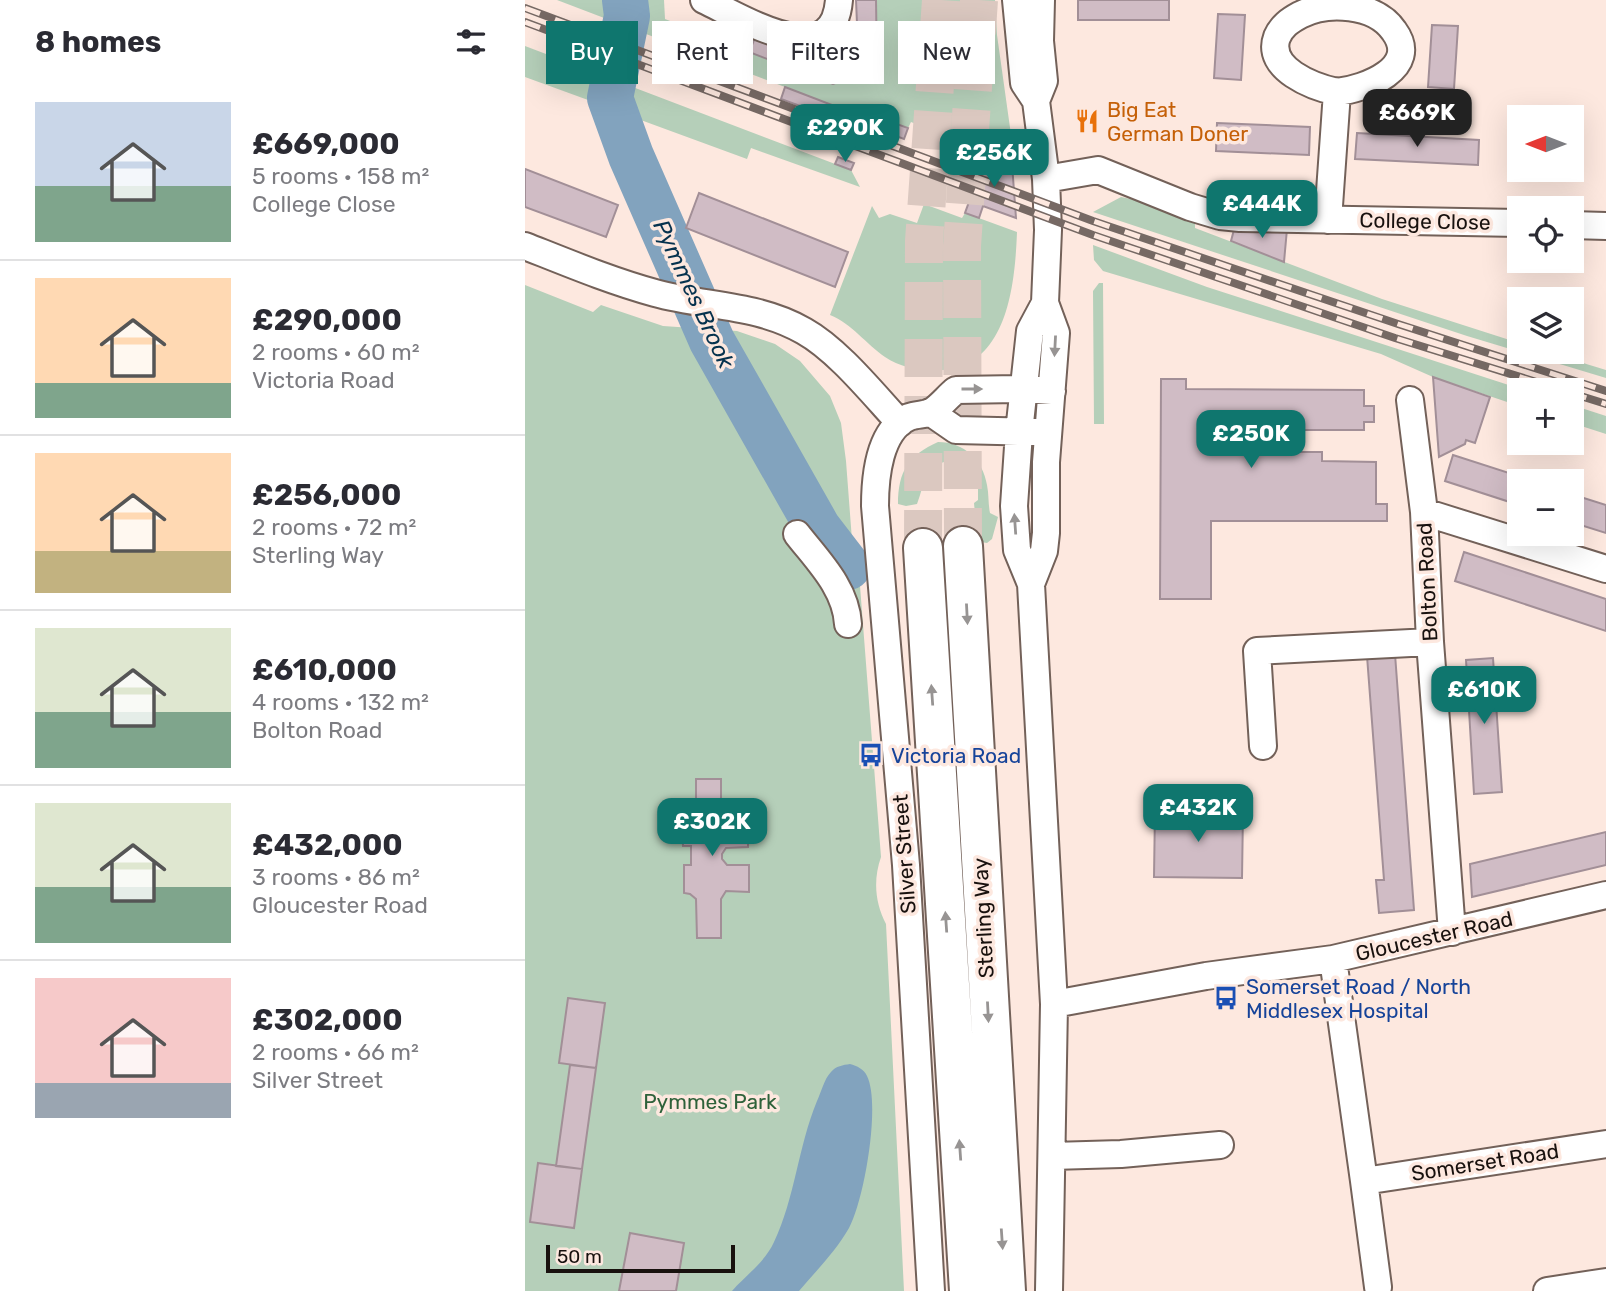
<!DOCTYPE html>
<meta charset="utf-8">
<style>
:root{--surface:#fff;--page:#f7f7f7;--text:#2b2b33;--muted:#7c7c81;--line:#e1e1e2;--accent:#0f766e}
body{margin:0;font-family:Rubik,sans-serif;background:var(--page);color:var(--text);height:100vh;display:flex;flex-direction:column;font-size:26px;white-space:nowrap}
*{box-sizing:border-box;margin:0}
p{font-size:23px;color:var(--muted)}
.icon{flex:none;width:38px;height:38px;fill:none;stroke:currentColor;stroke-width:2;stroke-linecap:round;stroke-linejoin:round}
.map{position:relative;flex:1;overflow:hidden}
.side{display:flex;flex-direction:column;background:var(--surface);width:525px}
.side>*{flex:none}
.top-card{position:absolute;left:21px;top:21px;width:665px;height:63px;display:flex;gap:14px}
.needle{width:46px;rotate:270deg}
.tools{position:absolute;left:982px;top:105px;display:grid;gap:14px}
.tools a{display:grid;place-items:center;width:77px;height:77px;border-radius:0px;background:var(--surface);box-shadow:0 7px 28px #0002;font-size:35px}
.scale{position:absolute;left:21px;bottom:18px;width:189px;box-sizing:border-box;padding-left:7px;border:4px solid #18110e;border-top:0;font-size:19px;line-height:24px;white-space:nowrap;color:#18110e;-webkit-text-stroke:5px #fde8df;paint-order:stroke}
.price{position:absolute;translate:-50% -60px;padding:0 16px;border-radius:14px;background:var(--accent);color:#fff;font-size:23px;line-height:46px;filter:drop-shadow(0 2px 4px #0008)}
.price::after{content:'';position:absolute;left:50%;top:42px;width:21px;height:16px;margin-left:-10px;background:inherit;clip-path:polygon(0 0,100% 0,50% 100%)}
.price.current{background:#222;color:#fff}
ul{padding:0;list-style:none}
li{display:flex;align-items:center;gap:21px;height:175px;padding:0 35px}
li+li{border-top:2px solid var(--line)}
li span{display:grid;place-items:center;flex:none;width:196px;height:140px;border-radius:0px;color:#555}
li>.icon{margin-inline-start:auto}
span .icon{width:84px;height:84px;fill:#fffc;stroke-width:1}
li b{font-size:30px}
h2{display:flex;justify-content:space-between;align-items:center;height:84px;padding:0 35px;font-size:30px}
.chip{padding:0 24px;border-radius:0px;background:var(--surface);box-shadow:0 7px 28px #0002;font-size:24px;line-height:63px}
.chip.current{background:var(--accent);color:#fff}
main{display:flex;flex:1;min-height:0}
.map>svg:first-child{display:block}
</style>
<main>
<section class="side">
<h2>8 homes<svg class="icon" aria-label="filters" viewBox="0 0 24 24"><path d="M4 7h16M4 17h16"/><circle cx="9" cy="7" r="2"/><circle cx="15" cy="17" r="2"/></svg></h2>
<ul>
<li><span style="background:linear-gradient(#c9d6e8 60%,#7fa58c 0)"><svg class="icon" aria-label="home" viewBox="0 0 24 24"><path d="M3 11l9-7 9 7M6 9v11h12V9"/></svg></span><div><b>£669,000</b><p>5 rooms · 158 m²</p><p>College Close</p></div></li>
<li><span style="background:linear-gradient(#ffd9b3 75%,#7fa58c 0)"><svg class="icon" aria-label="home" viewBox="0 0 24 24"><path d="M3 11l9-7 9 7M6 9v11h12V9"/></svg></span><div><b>£290,000</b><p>2 rooms · 60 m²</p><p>Victoria Road</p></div></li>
<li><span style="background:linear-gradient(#ffd9b3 70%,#c2b280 0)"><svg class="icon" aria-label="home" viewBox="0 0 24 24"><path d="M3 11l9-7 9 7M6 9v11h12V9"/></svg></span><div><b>£256,000</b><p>2 rooms · 72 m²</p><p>Sterling Way</p></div></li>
<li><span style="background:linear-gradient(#dfe7d0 60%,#7fa58c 0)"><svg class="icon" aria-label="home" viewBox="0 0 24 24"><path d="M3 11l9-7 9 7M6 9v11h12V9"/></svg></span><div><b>£610,000</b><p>4 rooms · 132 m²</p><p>Bolton Road</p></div></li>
<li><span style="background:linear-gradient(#dfe7d0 60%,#7fa58c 0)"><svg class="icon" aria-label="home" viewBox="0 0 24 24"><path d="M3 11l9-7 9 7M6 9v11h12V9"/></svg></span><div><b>£432,000</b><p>3 rooms · 86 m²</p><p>Gloucester Road</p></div></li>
<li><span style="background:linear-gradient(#f6c9c9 75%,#9aa5b1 0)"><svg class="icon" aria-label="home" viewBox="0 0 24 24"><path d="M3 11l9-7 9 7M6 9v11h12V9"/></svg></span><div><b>£302,000</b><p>2 rooms · 66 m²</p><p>Silver Street</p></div></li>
</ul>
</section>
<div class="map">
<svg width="1081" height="1291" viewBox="0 0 1081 1291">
<rect width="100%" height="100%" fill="#fde8df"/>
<path fill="#b5cfb9" d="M32 0H139L140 19 308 84 352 67 351 0H470L472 35 488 149 460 139 456 149 386 122 383 128 330 109 328 113Z
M0 46 326 170 335 187 226 148 222 159 113 119 177 280 143 277 95 161 93 162 83 135H81L74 104 0 77Z
M596 197 611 200 670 223V228L857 299 994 343V352H1022L1081 370V378L942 336 568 212Z
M399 204 437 218 440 213 492 232C490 283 483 365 418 370 399 372 376 368 360 357 341 344 327 324 305 315L347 206 354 218 365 214 392 223Z
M568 245 682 287 999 390H994V406L908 377 856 354 578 271 569 260Z
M574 283H578L579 424H569L568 291Z
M0 285 68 312 76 305 138 326 212 331 250 344 275 361 305 396 316 423 321 461 327 540 334 573 356 857C348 880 350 903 361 924L379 1291H0Z
M1047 405 1081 416V434L1047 423Z
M413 442C439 442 458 460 462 485 464 494 463 504 465 513L473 517 467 539 462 543 456 542C454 528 450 518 449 503L453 500V486L450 477C440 472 434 466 434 455H429L427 460C398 465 401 481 392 504L381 506 373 504C373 471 384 455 413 442Z"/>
<path fill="#82a3be" d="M325 1064C332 1066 339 1069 342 1076 356 1104 339 1201 324 1228 311 1251 291 1271 274 1291H207C221 1275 240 1262 249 1242 270 1198 273 1147 292 1101 296 1093 299 1079 306 1072 311 1066 318 1065 325 1064Z"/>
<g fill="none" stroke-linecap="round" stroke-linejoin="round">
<path stroke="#82a3be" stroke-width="46" d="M100 0 102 16 85 98 106 156 187 341 293 528 323 567"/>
</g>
<path fill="#d0bcc5" stroke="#a28f97" stroke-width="2" d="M331 0H351L352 67 308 84 224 52 232 33 294 58 312 60 321 57 333 47Z
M553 0H644V20H553Z
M693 14 720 15 716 80 689 78Z
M907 25 933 26 929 89 903 87Z
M260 87 328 113 324 124 256 99Z
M336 111 383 128 379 139 332 122Z
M692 123 785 127 784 155 691 151Z
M832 133 954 140 953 165 830 159Z
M460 139 488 149 483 163 461 155 460 158 454 155Z
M461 155 487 164 491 218 458 206 454 218 440 213Z
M313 157 329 163 326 170 310 164Z
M0 169 93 205 81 237 0 207Z
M174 193 323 252 310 287 161 228Z
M710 226 762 229 759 262 706 241Z
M908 377 965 397 950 443 941 440 940 444 914 457Z
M636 379H661V389L839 390V406H849V422H839V430H767V452H797V461L851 462V504H862V521H686V599H635Z
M928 455 1009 481H994V505L920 481Z
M1046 494 1081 505V533L1046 522Z
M939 552 1081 599V631L930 581Z
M870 654 889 910 854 913 851 880H859L842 656Z
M968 658 977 792 949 794 941 660Z
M171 779H196V816L200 823H223V847L201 848 197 854V859L202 865H224V892L201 891 196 899V938H172L171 899 165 894 159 893V865H166V846H158L157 821H165L171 814Z
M630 810 718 812 717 878 629 877Z
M1081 832V865L947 897 945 864Z
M43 998 80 1003 71 1068 34 1063Z
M45 1065 71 1068 57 1169 31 1166Z
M13 1163 57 1169 49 1228 5 1222Z
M105 1233 159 1243 151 1291H94Z"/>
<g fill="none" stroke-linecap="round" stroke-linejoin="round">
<path stroke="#dbc8c0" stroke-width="38" stroke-dasharray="38 19" stroke-linecap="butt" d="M438 546 437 246 454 0
M398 548 399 241 416 0"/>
<g stroke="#736159" stroke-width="30">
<path id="minor" d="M179 0C216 17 308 76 314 0
M491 0 499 83 511 101
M521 179 573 170 665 207 695 216 715 218 994 223
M803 220 812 92C789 87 740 69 752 37 757 26 764 21 775 15 802 1 850 3 869 31 896 68 840 89 812 92
M1046 225 1081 226
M0 246C43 263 86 281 130 293 181 307 232 304 279 331 313 350 348 394 375 423
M520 303 505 331 494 432 489 506 492 550 506 584 529 1004 524 1291
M885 400 899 512 905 642 927 932
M405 412 431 430 510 432
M899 512 1081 569
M272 534C293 561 321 588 323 624
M506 584 519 551 521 533V462L531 333 520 303 523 230 521 179 511 101 519 81 515 41 516 0
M738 746 732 651 905 642
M808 959 839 1181 1081 1144
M529 1004 681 976 808 959 1081 895
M527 1156 596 1154 695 1145
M839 1181 853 1287
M406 1291 381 865 350 506C350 478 354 430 384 417 391 414 400 415 406 412 415 407 423 396 431 390L498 389 527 391
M1022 1291 1081 1282"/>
</g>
<g stroke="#736159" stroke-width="42">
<path id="highway" d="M438 546 481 1291
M398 548 444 1291"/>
</g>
<use href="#minor" stroke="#fff" stroke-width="26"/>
<use href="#highway" stroke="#fff" stroke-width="38"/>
<g stroke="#766964" stroke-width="8">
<path id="rail" d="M0 8 568 221 873 324 1081 391
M0 22 568 235 870 338 1037 390
M1046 393 1081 404"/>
</g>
<use href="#rail" stroke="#fde8df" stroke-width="5" stroke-dasharray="16" stroke-linecap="butt"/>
</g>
<defs><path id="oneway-solid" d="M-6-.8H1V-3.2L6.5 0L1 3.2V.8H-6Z" transform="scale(1.75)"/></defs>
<g fill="#979493">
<use href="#oneway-solid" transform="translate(530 346) rotate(93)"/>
<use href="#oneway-solid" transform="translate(447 389)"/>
<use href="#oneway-solid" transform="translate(490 524) rotate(-94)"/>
<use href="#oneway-solid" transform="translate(442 614) rotate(87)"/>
<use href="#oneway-solid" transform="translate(407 695) rotate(-94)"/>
<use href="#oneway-solid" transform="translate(421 922) rotate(-94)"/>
<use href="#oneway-solid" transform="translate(463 1012) rotate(87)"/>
<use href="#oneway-solid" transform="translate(435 1150) rotate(-94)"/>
<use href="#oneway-solid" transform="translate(477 1239) rotate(86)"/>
</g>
<defs>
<g id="restaurant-bare" transform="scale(1.89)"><path d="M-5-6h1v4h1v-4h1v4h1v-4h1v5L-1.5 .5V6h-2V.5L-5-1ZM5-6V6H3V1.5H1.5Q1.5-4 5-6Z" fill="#e8710a" stroke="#fde8df" stroke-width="2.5" paint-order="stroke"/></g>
<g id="bus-bare" transform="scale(1.89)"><path d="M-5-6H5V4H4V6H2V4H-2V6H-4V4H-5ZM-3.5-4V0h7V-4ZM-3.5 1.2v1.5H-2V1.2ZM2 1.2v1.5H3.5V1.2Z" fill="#1a4fb4" stroke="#fde8df" stroke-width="2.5" paint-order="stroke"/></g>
</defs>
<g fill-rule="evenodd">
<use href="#restaurant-bare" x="562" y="121"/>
<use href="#bus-bare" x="346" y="755"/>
<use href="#bus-bare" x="701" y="998"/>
</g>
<g text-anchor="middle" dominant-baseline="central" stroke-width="7" stroke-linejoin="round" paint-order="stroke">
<g font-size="21" fill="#c56008" stroke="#fde8df" text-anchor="start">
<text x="582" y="109">Big Eat<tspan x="582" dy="24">German Doner</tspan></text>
</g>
<g font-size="21" fill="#18110e" stroke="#fde8df">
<text transform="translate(900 221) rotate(1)">College Close</text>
<text transform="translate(902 582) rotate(-93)">Bolton Road</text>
<text transform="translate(379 854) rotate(-94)">Silver Street</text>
<text transform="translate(458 918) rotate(-93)">Sterling Way</text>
<text transform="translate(909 936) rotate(-13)">Gloucester Road</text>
<text transform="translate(960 1162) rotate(-9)">Somerset Road</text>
</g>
<g font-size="21" fill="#164399" stroke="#fde8df" text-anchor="start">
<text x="366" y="755">Victoria Road</text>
<text x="721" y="986">Somerset Road / North<tspan x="721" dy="24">Middlesex Hospital</tspan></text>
</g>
<g font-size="21" fill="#2e613a" stroke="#fde8df">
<text x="185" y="1101">Pymmes Park</text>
</g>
<g font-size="23" font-style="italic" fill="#06324e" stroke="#fde8df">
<text transform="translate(169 294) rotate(65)">Pymmes Brook</text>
</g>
</g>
</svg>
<div class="tools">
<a><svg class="needle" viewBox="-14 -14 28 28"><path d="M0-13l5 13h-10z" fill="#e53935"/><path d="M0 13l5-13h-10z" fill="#7c7c81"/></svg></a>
<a><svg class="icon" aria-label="locate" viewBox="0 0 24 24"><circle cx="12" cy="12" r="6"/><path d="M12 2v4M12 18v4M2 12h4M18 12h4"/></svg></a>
<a><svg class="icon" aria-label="layers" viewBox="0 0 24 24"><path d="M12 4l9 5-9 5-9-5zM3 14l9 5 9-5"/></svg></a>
<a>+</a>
<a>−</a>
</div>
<div class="scale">50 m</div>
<b class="price current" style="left:892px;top:149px">£669K</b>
<b class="price" style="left:320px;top:164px">£290K</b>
<b class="price" style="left:469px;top:189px">£256K</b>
<b class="price" style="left:737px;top:240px">£444K</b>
<b class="price" style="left:726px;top:470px">£250K</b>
<b class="price" style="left:959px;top:726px">£610K</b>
<b class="price" style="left:673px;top:844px">£432K</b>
<b class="price" style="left:187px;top:858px">£302K</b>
<div class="top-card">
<a class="chip current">Buy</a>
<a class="chip">Rent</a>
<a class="chip">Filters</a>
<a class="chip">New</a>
</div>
</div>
</main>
